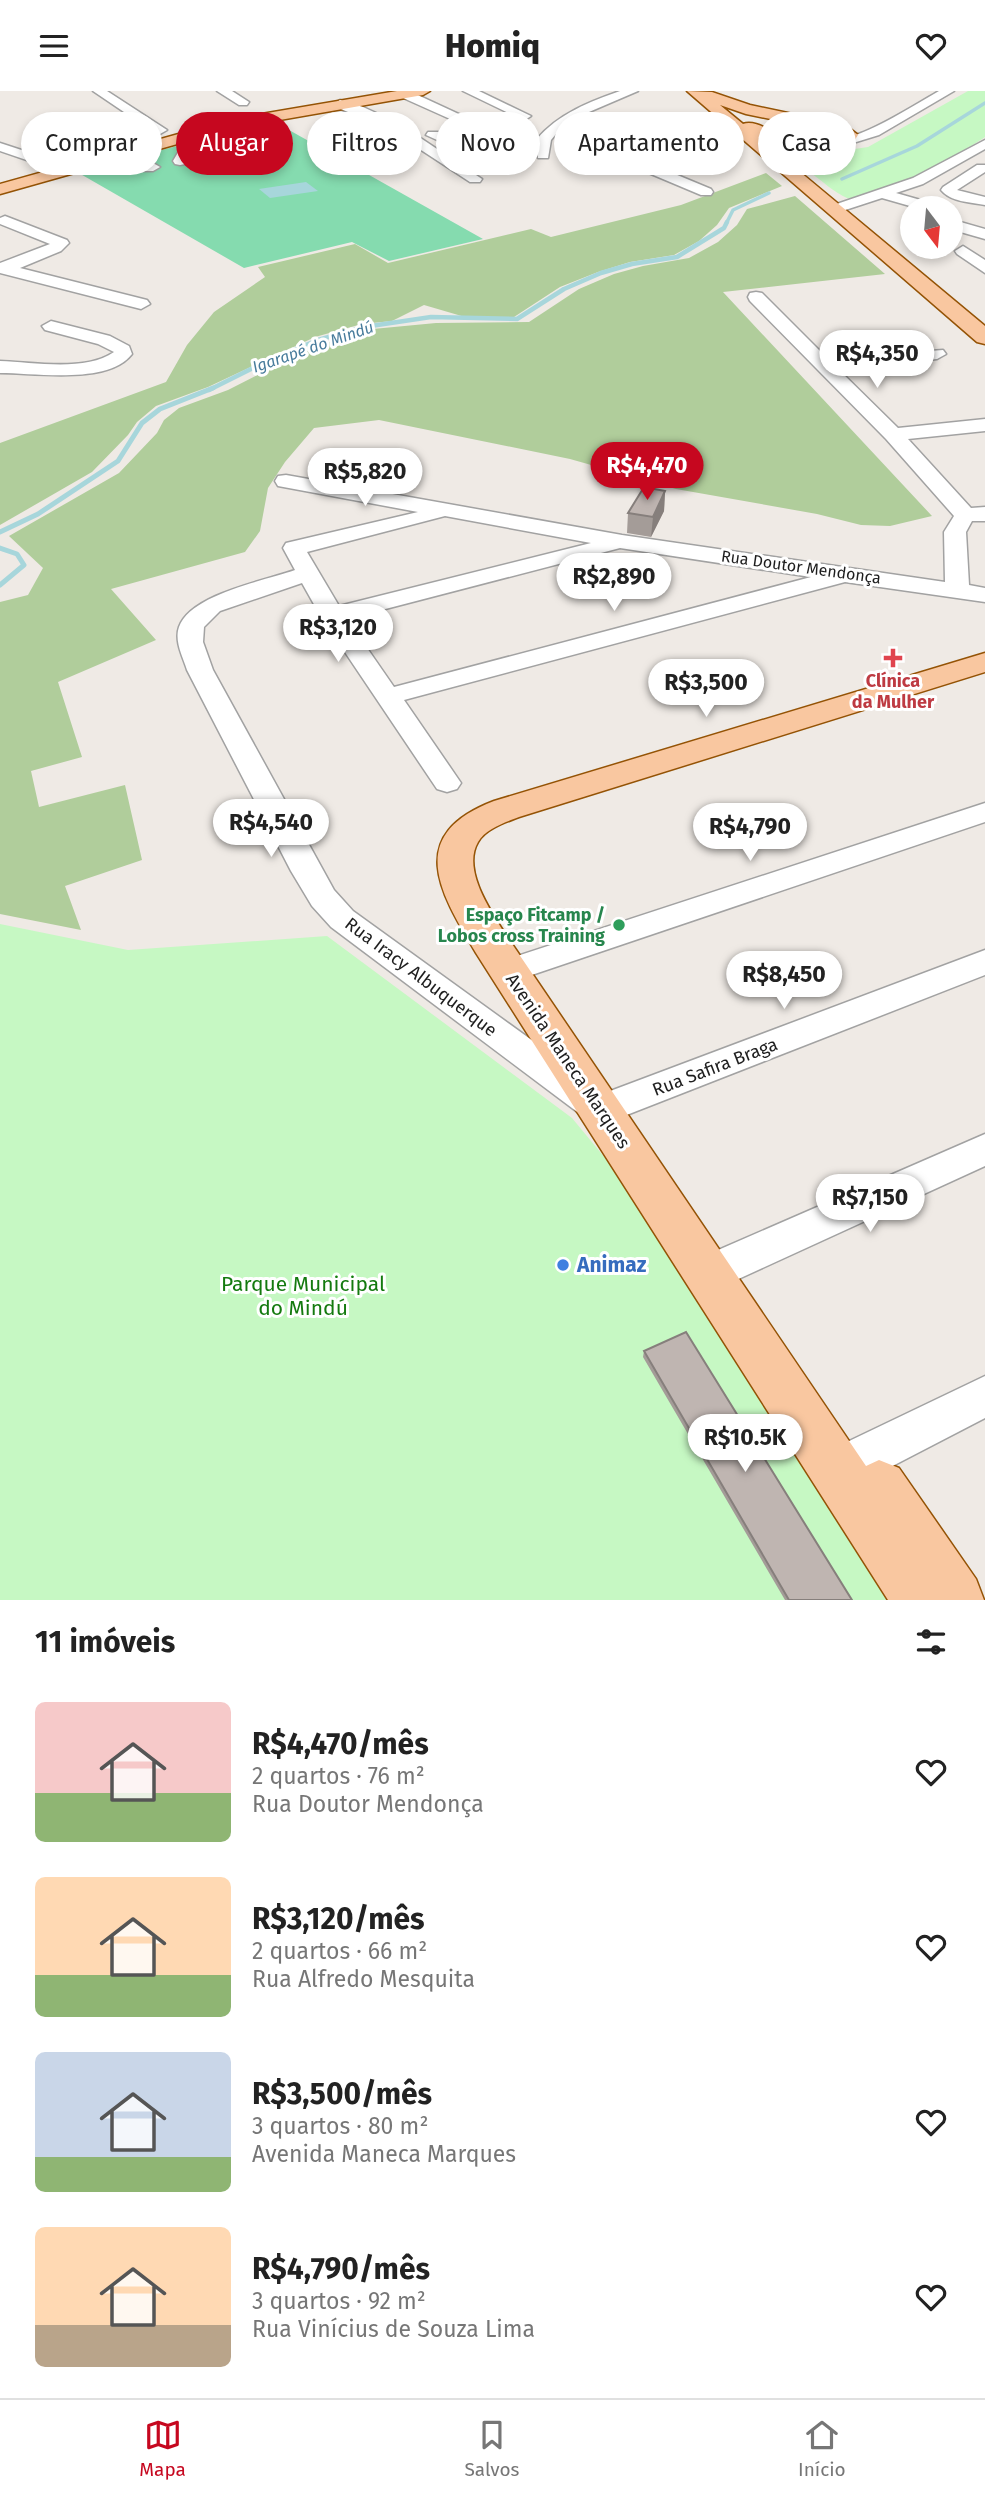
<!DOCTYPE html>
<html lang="pt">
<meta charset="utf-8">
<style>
:root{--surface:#fff;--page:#f6f6f6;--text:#222;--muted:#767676;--line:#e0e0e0;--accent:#c6071f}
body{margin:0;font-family:"Fira Sans",sans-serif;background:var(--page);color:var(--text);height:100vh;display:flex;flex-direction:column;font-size:26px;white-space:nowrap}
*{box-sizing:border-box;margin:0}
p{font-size:23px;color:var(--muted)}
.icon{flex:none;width:38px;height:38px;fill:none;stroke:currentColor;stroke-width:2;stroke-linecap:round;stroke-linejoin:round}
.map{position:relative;height:1509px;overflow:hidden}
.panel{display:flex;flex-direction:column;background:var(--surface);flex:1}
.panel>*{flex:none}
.hud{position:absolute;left:21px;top:21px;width:943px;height:63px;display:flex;gap:14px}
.needle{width:46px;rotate:164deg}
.buttons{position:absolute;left:900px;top:105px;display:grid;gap:14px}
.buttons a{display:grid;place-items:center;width:63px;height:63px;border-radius:50%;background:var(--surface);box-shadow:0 4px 10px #0003;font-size:35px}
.price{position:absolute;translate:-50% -60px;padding:0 16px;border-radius:24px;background:#fff;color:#222;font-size:23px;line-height:46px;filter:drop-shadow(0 2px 4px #0008)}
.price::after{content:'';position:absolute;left:50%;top:42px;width:21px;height:16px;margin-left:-10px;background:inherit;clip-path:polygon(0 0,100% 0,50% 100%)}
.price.active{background:var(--accent);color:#fff}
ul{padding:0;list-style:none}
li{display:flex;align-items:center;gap:21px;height:175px;padding:0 35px}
li span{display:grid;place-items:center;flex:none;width:196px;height:140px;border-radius:10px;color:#555}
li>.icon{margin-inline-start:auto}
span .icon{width:84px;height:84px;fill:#fffc;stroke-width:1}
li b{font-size:30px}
h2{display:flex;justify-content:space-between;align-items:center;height:84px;padding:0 35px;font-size:30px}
.pill{padding:0 24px;border-radius:32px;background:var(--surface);box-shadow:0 4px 10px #0003;font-size:24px;line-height:63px}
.pill.active{background:var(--accent);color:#fff}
header{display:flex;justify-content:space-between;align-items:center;height:91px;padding:0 35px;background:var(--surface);font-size:32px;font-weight:800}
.menu{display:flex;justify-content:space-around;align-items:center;height:98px;border-top:2px solid var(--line);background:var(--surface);font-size:19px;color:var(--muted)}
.menu a{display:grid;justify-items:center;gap:4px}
.menu .active{color:var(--accent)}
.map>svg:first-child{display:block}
</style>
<header><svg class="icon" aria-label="menu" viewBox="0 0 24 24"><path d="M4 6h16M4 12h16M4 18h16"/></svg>Homiq<svg class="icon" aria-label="heart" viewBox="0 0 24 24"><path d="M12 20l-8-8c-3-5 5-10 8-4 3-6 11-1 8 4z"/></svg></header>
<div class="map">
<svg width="985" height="1509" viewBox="0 0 985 1509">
<rect width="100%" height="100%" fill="#efeae5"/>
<path fill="#b0cd9b" d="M766 82 782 95 729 117 717 134 699 150 674 164 630 171 598 181 560 196 514 226H465L424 214 392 230 362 233 315 246 208 296 156 315 137 331 128 344 92 381 0 434V352L166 291 187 254 214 221 265 186 258 176 355 153 388 172 531 138 551 146 681 114Z
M795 105 885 183 723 201 932 425 890 435 861 434 817 423 676 398 570 368 379 329 314 337 285 371 268 397 260 440 245 461 111 498 156 549 58 591 82 666 31 680 39 716 125 694 142 769 65 795 81 839 0 823V511L28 504 43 477 9 445 119 382 157 342 164 329 179 317 228 299 287 269 332 250 373 238 436 232 529 231 579 198 614 183 643 175 689 167 718 151 737 134 747 118Z"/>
<path fill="#c6f8c3" d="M968 0H985V46C963 61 871 116 847 107 835 102 822 90 811 82L807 68 821 63 868 56Z
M0 833 128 859 327 845 572 1027 634 1102 905 1509H0Z"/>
<path fill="#85dbaf" d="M273 30 483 148 389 170 352 151 244 177 77 81Z"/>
<path fill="#a7d6db" d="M306 91 318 100 270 107 259 98Z"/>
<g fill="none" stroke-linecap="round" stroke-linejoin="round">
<path stroke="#a7d6db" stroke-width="3.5" d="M842 88 917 55 985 12
M726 133 733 119 769 102"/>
<path stroke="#a7d6db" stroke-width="4.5" d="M209 299 271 268 318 249 364 236 431 226 517 228 564 198 601 182 632 173 677 166 724 137 727 131"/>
<path stroke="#a7d6db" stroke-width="5" d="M0 441 38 423 118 370 142 332 160 318 213 297
M0 457 17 463 24 474 0 494"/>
<g stroke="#a2a2a2" stroke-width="3">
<path id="minor" d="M93 0H107L167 39 160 43 155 42Z
M217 0H232L249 11 247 14H239Z
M401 0H409L517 50 510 54 468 63 426 44 428 41H438L469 55 497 49 401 6Z
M463 0H479L531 25 525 29 521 28Z
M620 0H638L589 21 564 37 711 98 713 101 711 104H701L556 43 551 49 548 67H538L537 48C558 23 591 10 620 0Z
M939 0H954L879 44 827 60 802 61 775 57 738 42 745 38C765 43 783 52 803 53 854 55 897 24 939 0Z
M340 9 363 16 398 32 482 88 480 91H470L389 38 336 16 334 13Z
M195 40 202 44 185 73 180 74 175 73 173 70 190 41Z
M985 49V58L923 93 896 102 938 114 940 117H917L882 107 833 123 826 119 828 116 913 87Z
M0 52 55 70 57 73 50 77 0 60Z
M81 72H153L160 76 153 80 76 79 74 76Z
M977 74H985V81L957 99 985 106V114C969 111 951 111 941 99L943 96Z
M5 125 67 149 69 152 61 160 20 177 147 209 150 213 141 218 0 182V172L50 153 0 133V127Z
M950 128 985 138V148L950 138Z
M963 155 985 169V182L957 163 955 160Z
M756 201 762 202 828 268 943 259 946 263 937 268 838 278 898 337 985 328V340L908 348 971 417 985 416V430H972L966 441 969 494 985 497V511L845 491 404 609 461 692 457 698 447 701 437 698 320 524 302 492 220 520 204 536 203 551 213 579 334 799 353 820 605 1002 985 859V884L601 1034 588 1029 331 836 312 815 291 780 187 579C183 566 174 550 179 536 191 503 264 490 295 479L283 457 286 452 418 421 278 395 275 390 278 385 286 384 622 444 945 491 944 441 954 425 886 348 750 210 748 206 750 202ZM445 425 591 452 339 515 307 461ZM620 457 811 486 394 596 347 528Z
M51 230 110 245 129 255 132 263C108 294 36 282 0 282V270C33 271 86 281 114 261L98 253 45 239 42 235Z
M985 712V731L508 892 496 888 492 880 496 872Z
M985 1043V1075L721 1196 707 1201 693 1196 687 1183 693 1170Z
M985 1285V1327L854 1395 838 1401 822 1395 816 1379 822 1363Z"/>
</g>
<g stroke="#945305" stroke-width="3">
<path id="major" d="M397 0H430L423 4 234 37 0 103V93L232 28Z
M687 0 712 1 750 14 845 34 858 44 854 50C821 62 791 59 758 46L985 235V253L977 251ZM720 14 746 23 834 41 840 44C820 51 799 49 779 43 768 39 755 29 743 33Z
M985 562V581L519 726C506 731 485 738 478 751 462 778 490 819 504 841L866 1375 879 1369 899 1377 976 1488 984 1509H888L476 862C439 800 405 744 494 710Z"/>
</g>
<use href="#minor" fill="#fff" fill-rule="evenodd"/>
<use href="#major" fill="#f9c7a0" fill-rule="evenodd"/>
</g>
<path fill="#a49c98" d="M665 400 664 420 651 446 627 442 628 422Z
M644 1260 852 1509H785L643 1266Z"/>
<path fill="#867f7c" d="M665 400 664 420 651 446 653 426Z"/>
<path fill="#bfb5b1" stroke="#867f7c" stroke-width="2" d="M644 396 665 400 653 426 628 422Z
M686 1241 852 1509H789L644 1260Z"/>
<path fill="#e0444e" stroke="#fff" stroke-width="2.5" d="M889.5 556.5h7v7h7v7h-7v7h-7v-7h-7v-7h7z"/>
<circle fill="#2e9e5b" stroke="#fff" stroke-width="2.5" cx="619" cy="834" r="7"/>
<circle fill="#3f7fe0" stroke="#fff" stroke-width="2.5" cx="563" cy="1174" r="7"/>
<g text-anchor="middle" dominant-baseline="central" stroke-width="6" stroke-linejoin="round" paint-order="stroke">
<g font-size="16" font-style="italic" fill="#487c9c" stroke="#fff">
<text transform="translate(313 256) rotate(-19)">Igarapé do Mindú</text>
</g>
<g font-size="16" fill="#1e1e1e" stroke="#fff">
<text transform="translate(801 476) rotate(8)">Rua Doutor Mendonça</text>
</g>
<g font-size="18" font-weight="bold" fill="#be3a42" stroke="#fff">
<text x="893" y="590">Clínica<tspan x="893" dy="21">da Mulher</tspan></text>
</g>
<g font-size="18" font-weight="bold" fill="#27864d" stroke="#fff" text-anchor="end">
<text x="605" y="824">Espaço Fitcamp /<tspan x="605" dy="21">Lobos cross Training</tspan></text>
</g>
<g font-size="18" fill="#1e1e1e" stroke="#fff">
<text transform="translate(421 886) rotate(37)">Rua Iracy Albuquerque</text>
<text transform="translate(568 970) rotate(56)">Avenida Maneca Marques</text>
<text transform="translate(715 976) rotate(-21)">Rua Safira Braga</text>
</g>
<g font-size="21" font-weight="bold" fill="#366cbe" stroke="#fff" text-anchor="start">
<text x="577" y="1174">Animaz</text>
</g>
<g font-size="21" fill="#147a0f" stroke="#fff">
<text x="303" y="1193">Parque Municipal<tspan x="303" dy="24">do Mindú</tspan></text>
</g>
</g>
</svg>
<div class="buttons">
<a><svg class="needle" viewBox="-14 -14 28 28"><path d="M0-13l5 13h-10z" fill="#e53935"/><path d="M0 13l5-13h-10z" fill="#767676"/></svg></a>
</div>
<b class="price" style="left:877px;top:299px">R$4,350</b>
<b class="price active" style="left:647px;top:411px">R$4,470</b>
<b class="price" style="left:365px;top:417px">R$5,820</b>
<b class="price" style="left:614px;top:522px">R$2,890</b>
<b class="price" style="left:338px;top:573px">R$3,120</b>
<b class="price" style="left:706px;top:628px">R$3,500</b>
<b class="price" style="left:271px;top:768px">R$4,540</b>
<b class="price" style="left:750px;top:772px">R$4,790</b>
<b class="price" style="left:784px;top:920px">R$8,450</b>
<b class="price" style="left:870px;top:1143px">R$7,150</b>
<b class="price" style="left:745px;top:1383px">R$10.5K</b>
<div class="hud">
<a class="pill">Comprar</a>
<a class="pill active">Alugar</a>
<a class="pill">Filtros</a>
<a class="pill">Novo</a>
<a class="pill">Apartamento</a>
<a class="pill">Casa</a>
</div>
</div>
<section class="panel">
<h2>11 imóveis<svg class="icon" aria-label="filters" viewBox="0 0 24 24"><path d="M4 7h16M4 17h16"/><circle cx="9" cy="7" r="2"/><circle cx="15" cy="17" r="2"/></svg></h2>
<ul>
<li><span style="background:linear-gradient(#f6c9c9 65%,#8fb573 0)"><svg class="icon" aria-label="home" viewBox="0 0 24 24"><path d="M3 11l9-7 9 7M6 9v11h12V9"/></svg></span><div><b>R$4,470/mês</b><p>2 quartos · 76 m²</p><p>Rua Doutor Mendonça</p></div><svg class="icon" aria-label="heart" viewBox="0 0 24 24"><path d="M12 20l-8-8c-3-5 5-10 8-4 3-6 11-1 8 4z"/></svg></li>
<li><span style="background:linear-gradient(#ffd9b3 70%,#8fb573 0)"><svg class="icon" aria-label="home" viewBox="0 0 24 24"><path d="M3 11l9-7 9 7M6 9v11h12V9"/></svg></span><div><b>R$3,120/mês</b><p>2 quartos · 66 m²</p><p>Rua Alfredo Mesquita</p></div><svg class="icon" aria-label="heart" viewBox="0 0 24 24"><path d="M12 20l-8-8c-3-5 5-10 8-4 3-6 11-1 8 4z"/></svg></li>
<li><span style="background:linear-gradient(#c9d6e8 75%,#8fb573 0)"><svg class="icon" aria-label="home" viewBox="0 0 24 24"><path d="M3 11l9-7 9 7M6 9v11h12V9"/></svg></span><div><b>R$3,500/mês</b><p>3 quartos · 80 m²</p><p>Avenida Maneca Marques</p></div><svg class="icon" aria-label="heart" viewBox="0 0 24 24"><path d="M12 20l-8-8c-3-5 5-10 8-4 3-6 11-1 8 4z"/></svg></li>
<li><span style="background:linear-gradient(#ffd9b3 70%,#b9a48a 0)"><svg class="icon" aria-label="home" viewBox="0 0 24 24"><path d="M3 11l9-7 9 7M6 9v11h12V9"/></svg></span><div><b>R$4,790/mês</b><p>3 quartos · 92 m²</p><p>Rua Vinícius de Souza Lima</p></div><svg class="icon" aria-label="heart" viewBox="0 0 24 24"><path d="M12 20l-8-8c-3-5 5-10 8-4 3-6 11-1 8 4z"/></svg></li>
</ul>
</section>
<nav class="menu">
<a class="active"><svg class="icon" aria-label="map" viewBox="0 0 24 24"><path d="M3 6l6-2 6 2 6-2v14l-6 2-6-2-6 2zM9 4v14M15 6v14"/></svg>Mapa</a>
<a><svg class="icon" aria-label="saved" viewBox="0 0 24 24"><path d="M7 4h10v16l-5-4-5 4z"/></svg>Salvos</a>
<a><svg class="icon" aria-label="home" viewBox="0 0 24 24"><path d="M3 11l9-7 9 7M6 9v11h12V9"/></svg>Início</a>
</nav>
